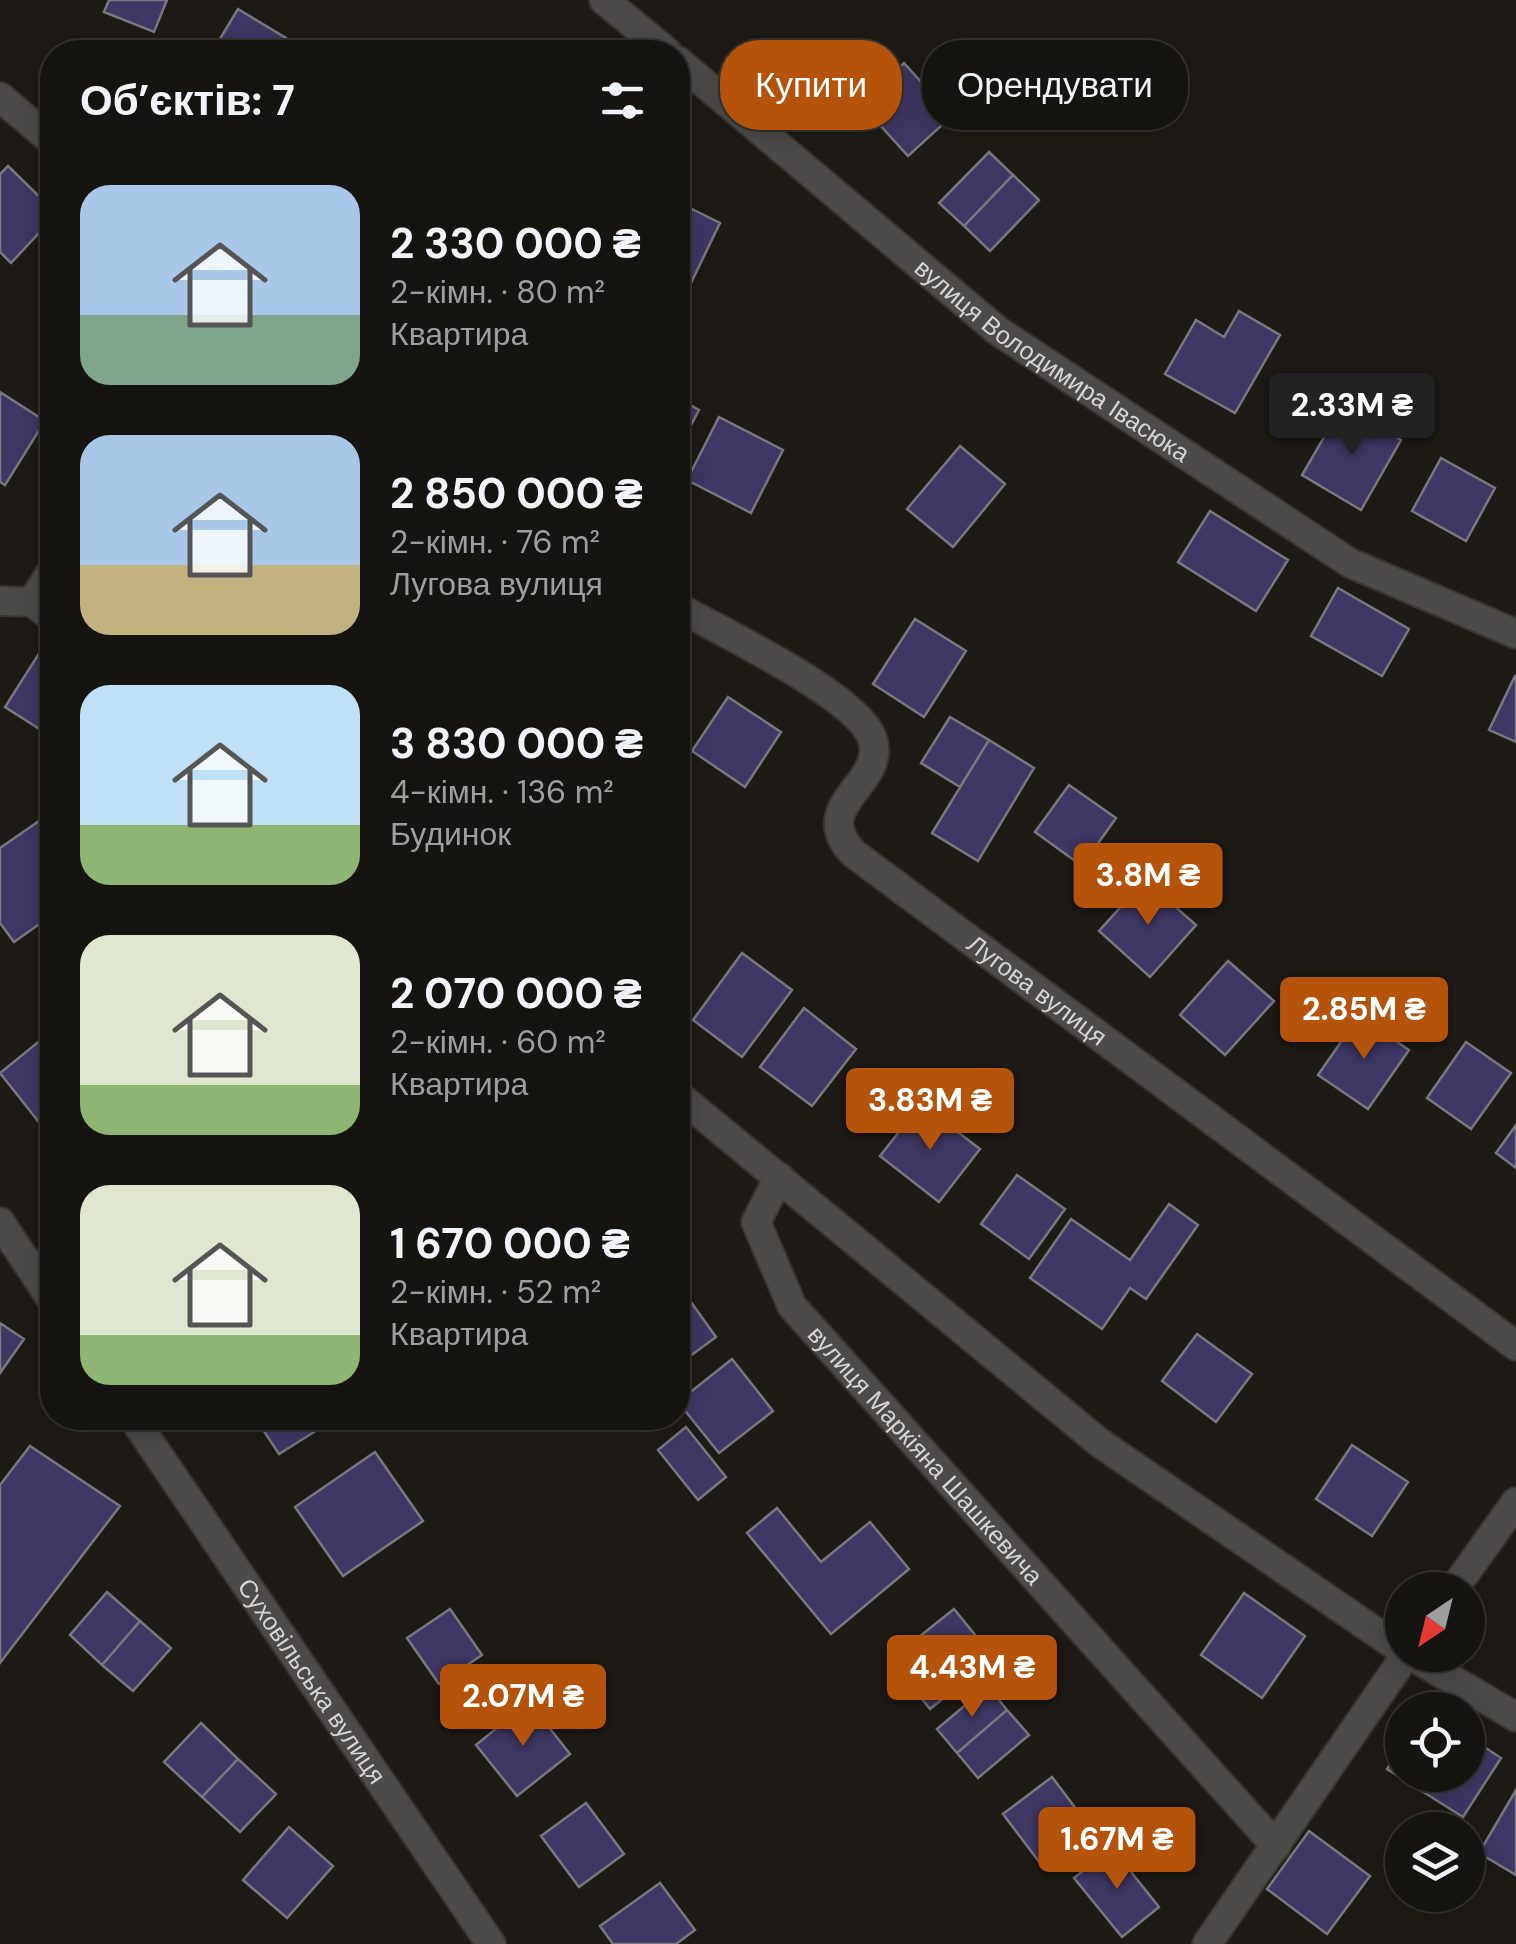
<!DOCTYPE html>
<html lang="uk">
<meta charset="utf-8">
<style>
:root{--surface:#161410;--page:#1f1d19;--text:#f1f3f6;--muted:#9e9e9f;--line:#353330;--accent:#b45309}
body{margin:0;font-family:"DM Sans",sans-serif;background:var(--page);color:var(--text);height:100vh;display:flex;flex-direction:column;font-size:38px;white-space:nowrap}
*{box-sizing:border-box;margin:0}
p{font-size:32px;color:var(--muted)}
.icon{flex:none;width:55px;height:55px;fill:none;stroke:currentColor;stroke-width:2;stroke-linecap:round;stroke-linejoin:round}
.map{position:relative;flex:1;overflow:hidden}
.details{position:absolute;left:40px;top:40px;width:650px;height:1390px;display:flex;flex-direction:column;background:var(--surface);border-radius:40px;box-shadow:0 5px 25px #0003,0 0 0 2px var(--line)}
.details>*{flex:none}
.banner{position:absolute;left:720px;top:40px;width:645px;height:90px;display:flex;gap:20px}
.needle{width:65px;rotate:215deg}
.controls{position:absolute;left:1385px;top:1572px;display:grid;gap:20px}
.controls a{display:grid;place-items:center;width:100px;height:100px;border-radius:50%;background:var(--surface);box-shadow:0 5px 25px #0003,0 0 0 2px var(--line);font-size:50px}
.price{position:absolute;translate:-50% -85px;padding:0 22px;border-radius:10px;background:var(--accent);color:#fff;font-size:32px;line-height:65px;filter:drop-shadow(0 2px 5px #0008)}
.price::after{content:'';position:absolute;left:50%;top:60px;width:30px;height:22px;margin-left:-15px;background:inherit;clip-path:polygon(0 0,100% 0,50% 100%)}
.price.current{background:#222;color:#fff}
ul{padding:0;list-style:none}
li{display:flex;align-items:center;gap:30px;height:250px;padding:0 40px}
li span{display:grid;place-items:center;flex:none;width:280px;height:200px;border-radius:30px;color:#555}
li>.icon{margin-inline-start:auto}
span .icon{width:120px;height:120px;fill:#fffc;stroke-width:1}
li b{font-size:42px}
h2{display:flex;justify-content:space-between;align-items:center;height:120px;padding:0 40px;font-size:42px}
.chip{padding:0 35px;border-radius:40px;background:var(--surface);box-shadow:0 5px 25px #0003,0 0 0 2px var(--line);font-size:35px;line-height:90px}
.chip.current{background:var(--accent);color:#fff}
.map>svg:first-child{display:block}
</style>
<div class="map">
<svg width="1516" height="1944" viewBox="0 0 1516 1944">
<rect width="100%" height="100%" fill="#1e1a15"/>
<path fill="#3f3764" stroke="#78787f" stroke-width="2.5" d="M109 0H167L154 32 104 12Z
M238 9 286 38 278 52H212Z
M904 63 952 116 908 156 860 103Z
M989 152 1013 175 964 226 939 203Z
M8 166 52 209V219L11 263 0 252V174Z
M1013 175 1039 200 990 251 964 226Z
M678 202 720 223 689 287 678 282Z
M1239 311 1280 335 1235 413 1165 374 1196 320 1224 337Z
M0 392 45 421 5 485 0 482Z
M678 398 699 410 678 450Z
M1342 406 1401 440 1361 510 1302 475Z
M719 417 783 450 751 513 687 480Z
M960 446 1005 484 953 547 907 509Z
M1441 458 1495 488 1466 541 1412 511Z
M1210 511 1288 560 1256 611 1178 562Z
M1338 588 1409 629 1382 676 1311 636Z
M915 619 966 651 924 717 873 684Z
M38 655 52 664V737L5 707Z
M1515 676H1516V742L1489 730Z
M728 697 781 732 745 787 692 751Z
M950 717 989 740 960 787 921 763Z
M989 740 1034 768 978 861 932 833Z
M1069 785 1116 818 1082 866 1035 832Z
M39 821 52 839V915L14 942 0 923V848Z
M1145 880 1196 925 1150 977 1099 931Z
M742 953 792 990 742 1057 693 1020Z
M1228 961 1274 1001 1225 1055 1180 1015Z
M804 1008 856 1049 812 1106 760 1067Z
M1359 1016 1409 1050 1368 1109 1318 1075Z
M42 1039 52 1052V1110L38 1121 0 1073Z
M1466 1042 1511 1073 1471 1129 1427 1098Z
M921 1104 980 1149 939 1202 880 1156Z
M1516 1125V1168L1496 1153Z
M1017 1175 1065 1209 1029 1259 981 1224Z
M1169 1204 1198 1225 1146 1299 1130 1288 1102 1329 1030 1278 1071 1219 1130 1260Z
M678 1284 716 1337 678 1365Z
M0 1323 24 1339 0 1373Z
M1197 1334 1252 1374 1216 1422 1162 1381Z
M732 1359 773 1411 719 1453 678 1402Z
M311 1418 319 1429 279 1454 256 1419Z
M686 1427 726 1477 698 1500 658 1450Z
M1352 1445 1408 1482 1372 1536 1316 1499Z
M30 1446 120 1506 0 1663V1485Z
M375 1452 423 1521 343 1576 295 1507Z
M777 1508 821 1562 870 1522 909 1569 831 1634 747 1533Z
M107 1592 140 1621 102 1665 70 1635Z
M1244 1593 1305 1636 1262 1698 1201 1655Z
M450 1609 482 1655 439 1684 407 1638Z
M954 1609 994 1658 930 1709 890 1660Z
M140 1621 171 1648 133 1691 102 1665Z
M988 1686 1007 1710 957 1753 937 1729Z
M529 1702 570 1754 517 1796 476 1745Z
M1007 1710 1029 1735 978 1778 957 1753Z
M201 1723 238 1759 202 1797 164 1762Z
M1468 1736 1501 1758 1463 1817 1387 1769 1402 1745V1775H1468Z
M238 1759 276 1794 240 1832 202 1797Z
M1052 1777 1089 1826 1040 1863 1003 1814Z
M1516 1790V1875L1479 1853Z
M586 1803 624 1854 579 1887 541 1836Z
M289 1827 333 1866 287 1918 243 1880Z
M1309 1831 1370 1876 1327 1934 1267 1889Z
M1112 1848 1159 1907 1122 1937 1074 1878Z
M660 1883 695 1930 676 1944H613L600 1926Z"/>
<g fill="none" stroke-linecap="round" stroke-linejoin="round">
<g stroke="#38342f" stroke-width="32">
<g id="minor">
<path d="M604 0 667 52"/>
<path id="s1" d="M678 61 998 331 1350 563 1516 634"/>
<path d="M0 97 52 141"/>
<path d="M0 601 32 602 52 617"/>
<path d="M32 602 52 571"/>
<path id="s2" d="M678 607C721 632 856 695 872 738 889 783 807 804 853 853L1516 1346"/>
<path d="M678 1095 1100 1443 1402 1650"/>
<path id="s3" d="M779 1177 756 1222 792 1306 1276 1846"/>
<path d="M1453 1590 1516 1502"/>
<path d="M1410 1655 1516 1717"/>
<path d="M1207 1944 1406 1655"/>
</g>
</g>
<g stroke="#38342f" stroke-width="32">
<g id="tertiary">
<path d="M0 1222 52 1300"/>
<path id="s4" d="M133 1418 491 1944"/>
</g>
</g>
<use href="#minor" stroke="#4d4b49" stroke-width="28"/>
<use href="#tertiary" stroke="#4d4b49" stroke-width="28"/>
</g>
<g text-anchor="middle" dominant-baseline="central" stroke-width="9" stroke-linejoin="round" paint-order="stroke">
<g font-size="25" fill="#d7d5d1" stroke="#070604">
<text stroke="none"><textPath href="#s1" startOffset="480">вулиця Володимира Івасюка</textPath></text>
<text stroke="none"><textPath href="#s2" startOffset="595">Лугова вулиця</textPath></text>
<text stroke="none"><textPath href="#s3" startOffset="342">вулиця Маркіяна Шашкевича</textPath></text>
<text stroke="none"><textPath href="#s4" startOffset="318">Суховільська вулиця</textPath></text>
</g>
</g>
</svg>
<div class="controls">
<a><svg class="needle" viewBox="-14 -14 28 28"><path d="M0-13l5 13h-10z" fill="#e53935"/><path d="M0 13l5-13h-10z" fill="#9e9e9f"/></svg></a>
<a><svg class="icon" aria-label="locate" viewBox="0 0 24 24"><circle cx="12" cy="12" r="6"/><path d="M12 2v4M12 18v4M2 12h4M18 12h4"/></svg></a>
<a><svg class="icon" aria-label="layers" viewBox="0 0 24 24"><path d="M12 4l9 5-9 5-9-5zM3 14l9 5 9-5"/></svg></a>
</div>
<b class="price current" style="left:1352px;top:458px">2.33M ₴</b>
<b class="price" style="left:1148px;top:928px">3.8M ₴</b>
<b class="price" style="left:1364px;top:1062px">2.85M ₴</b>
<b class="price" style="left:930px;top:1153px">3.83M ₴</b>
<b class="price" style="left:972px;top:1720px">4.43M ₴</b>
<b class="price" style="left:523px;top:1749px">2.07M ₴</b>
<b class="price" style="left:1117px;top:1892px">1.67M ₴</b>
<div class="banner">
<a class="chip current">Купити</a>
<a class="chip">Орендувати</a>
</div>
<section class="details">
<h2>Об’єктів: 7<svg class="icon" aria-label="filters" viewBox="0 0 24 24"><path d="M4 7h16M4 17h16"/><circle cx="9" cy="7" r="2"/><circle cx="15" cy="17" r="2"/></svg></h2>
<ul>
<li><span style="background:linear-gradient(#a9c7e8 65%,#7fa58c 0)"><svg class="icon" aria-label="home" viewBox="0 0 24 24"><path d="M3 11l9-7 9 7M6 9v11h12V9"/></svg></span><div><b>2 330 000 ₴</b><p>2-кімн. · 80 m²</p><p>Квартира</p></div></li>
<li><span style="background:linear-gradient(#a9c7e8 65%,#c2b280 0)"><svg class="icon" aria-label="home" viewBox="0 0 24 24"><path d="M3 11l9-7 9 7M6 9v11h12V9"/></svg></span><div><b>2 850 000 ₴</b><p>2-кімн. · 76 m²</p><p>Лугова вулиця</p></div></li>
<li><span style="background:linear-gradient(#bfe0f5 70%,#8fb573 0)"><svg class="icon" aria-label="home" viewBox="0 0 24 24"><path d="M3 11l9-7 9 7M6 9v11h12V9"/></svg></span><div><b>3 830 000 ₴</b><p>4-кімн. · 136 m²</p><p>Будинок</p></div></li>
<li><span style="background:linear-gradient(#dfe7d0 75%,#8fb573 0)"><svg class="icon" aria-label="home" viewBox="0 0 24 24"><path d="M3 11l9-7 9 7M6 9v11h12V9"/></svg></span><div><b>2 070 000 ₴</b><p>2-кімн. · 60 m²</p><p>Квартира</p></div></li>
<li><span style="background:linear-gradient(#dfe7d0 75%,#8fb573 0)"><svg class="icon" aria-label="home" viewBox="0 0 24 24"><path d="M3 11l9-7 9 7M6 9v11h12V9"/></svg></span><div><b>1 670 000 ₴</b><p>2-кімн. · 52 m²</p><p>Квартира</p></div></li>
</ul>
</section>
</div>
